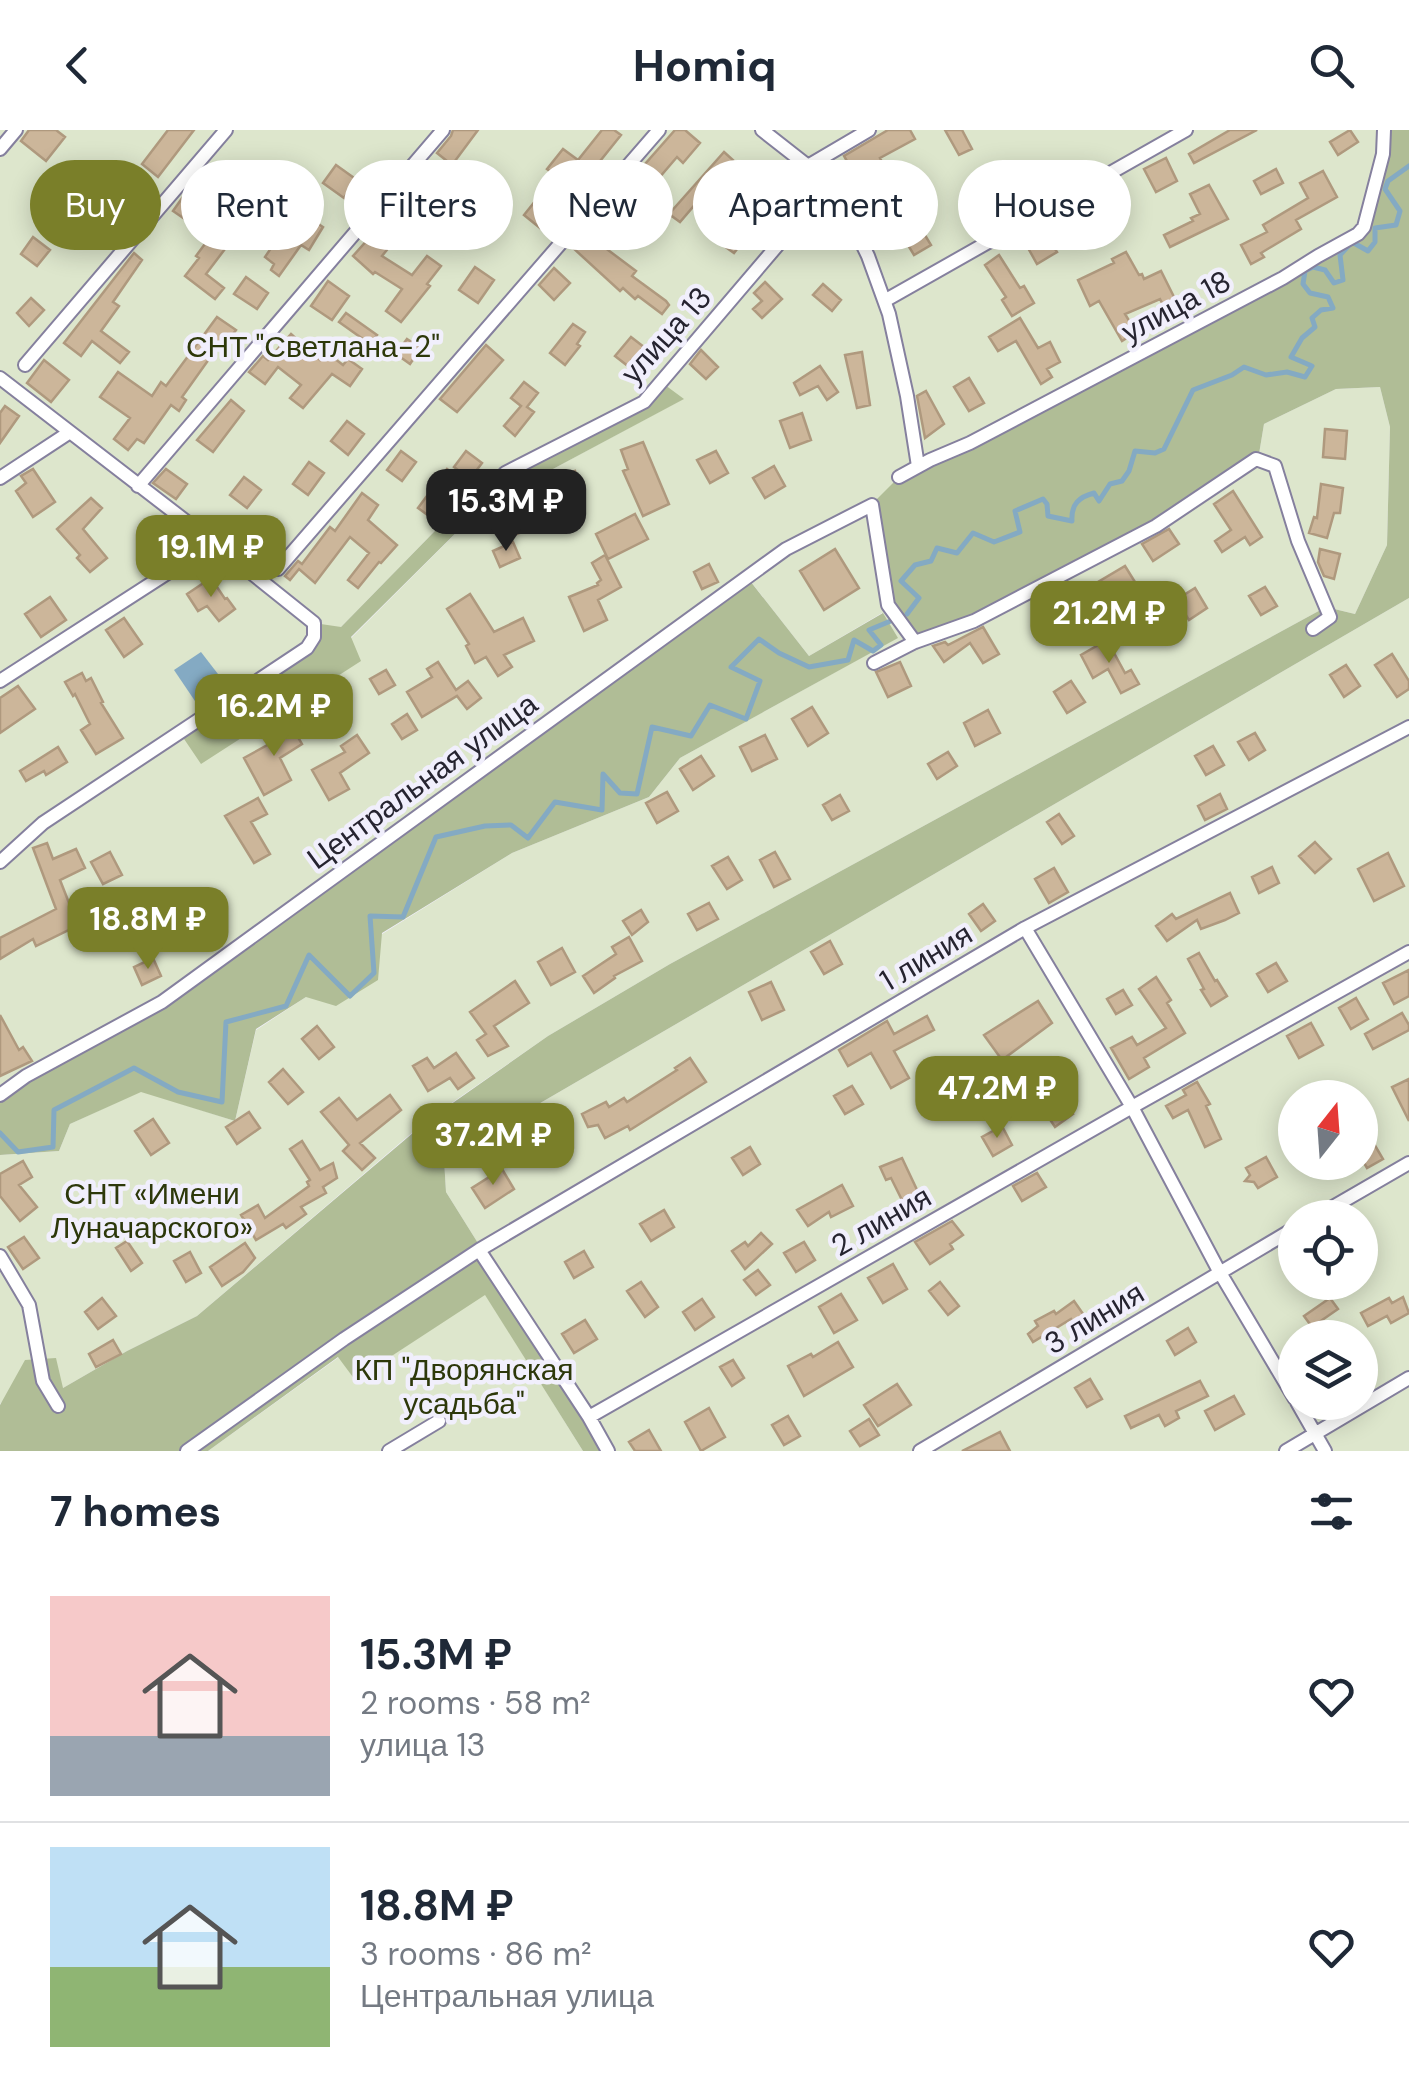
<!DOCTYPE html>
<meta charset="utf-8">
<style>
:root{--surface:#fff;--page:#f2f2f3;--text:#1f2937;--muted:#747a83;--line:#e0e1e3;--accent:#7a7f29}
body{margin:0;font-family:"DM Sans",sans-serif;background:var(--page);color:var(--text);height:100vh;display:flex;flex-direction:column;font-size:38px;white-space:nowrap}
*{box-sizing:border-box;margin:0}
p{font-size:32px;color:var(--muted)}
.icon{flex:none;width:55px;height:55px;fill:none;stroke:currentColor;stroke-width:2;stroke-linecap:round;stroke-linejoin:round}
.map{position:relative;height:1321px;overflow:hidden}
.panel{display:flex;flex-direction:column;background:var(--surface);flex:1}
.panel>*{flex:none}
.hud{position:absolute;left:30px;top:30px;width:1350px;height:90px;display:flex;gap:20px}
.needle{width:65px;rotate:17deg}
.controls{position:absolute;left:1278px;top:950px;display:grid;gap:20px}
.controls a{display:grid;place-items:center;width:100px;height:100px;border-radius:50%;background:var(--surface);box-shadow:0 5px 25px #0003;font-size:50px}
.price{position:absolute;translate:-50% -85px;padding:0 22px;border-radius:20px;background:var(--accent);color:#fff;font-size:32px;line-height:65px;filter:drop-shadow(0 2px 5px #0008)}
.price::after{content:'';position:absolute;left:50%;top:60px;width:30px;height:22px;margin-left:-15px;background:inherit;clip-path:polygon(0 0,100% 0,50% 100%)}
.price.selected{background:#222;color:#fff}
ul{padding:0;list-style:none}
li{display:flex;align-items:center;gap:30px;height:250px;padding:0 50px}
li+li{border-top:2px solid var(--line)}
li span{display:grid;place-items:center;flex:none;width:280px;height:200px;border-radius:0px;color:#555}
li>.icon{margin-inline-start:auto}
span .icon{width:120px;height:120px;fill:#fffc;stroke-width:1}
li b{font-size:42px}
h2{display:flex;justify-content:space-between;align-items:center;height:120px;padding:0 50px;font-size:42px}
.chip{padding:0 35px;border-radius:45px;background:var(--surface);box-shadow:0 5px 25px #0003;font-size:35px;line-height:90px}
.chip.selected{background:var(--accent);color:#fff}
header{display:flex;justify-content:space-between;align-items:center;height:130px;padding:0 50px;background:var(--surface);font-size:45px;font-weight:700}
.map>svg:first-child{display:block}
</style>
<header><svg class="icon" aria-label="back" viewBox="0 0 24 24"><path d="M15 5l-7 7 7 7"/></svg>Homiq<svg class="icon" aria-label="search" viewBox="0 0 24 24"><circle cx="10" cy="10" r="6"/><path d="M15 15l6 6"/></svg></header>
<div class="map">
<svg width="1409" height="1321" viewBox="0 0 1409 1321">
<rect width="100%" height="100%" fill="#f1effc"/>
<path fill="#dde6cc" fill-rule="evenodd" d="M0 0H1384L1364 97 970 313 888 475 1258 330 1264 294 1336 259 1380 257 1390 297 1387 415 1355 484 1326 477 670 834 548 906 427 990 197 1186 127 1221 63 1258 5 1269 0 1274V1025L59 1021 70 994 141 961 235 991 256 900 306 867 382 804 512 723 649 667 680 628 897 508 882 483 809 526 748 448 162 872 0 965ZM683 269 482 377 351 508 307 518 341 497 473 362 644 272Z
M1409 468V1321H608L446 1062 444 1029ZM1295 968H1360V1032H1295ZM1295 1088H1360V1152H1295ZM1295 1208H1360V1272H1295Z
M485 1164 583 1321H208L339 1227 355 1250Z"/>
<path fill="#b0bd96" d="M1384 0H1409V468L444 1029 446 1062 608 1321H583L485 1165 355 1250 338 1227 208 1321H0V1275L25 1230 56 1228 63 1258 127 1221 197 1186 427 991 548 906 670 834 1326 477 1355 484 1387 415 1390 297 1380 257 1336 259 1264 294 1258 330 1156 396 974 491 913 509 888 475 870 376 895 351 1358 104Z
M661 252 684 269 482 377 351 507 361 531 201 634 180 603 306 518 314 493 341 497 473 362 644 272Z
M747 447 809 526 883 483 898 508 680 628 649 667 512 723 382 803 378 850 336 876 306 867 256 899 235 991 141 962 70 994 59 1021 0 1025V965L162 872Z"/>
<path fill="#84aac3" d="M201 522 228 557 199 577 174 540Z"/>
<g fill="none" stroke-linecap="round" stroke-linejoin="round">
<path stroke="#84aac3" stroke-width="5" d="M907 484 919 468 901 451 915 435 931 431 937 418 957 423 973 403 994 412 1020 402 1015 381 1043 369 1047 374 1048 386 1072 391C1071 374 1079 367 1094 363L1099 371 1110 354 1122 351 1129 341 1135 321 1155 323 1164 319 1193 260 1232 245 1244 237 1266 245 1287 242 1305 247 1312 236 1291 227 1302 208 1315 197 1312 188 1321 180 1333 178 1328 167 1310 163 1303 154 1305 141 1313 137 1325 140 1334 153 1343 150 1340 125 1352 112 1368 121 1375 112V98L1396 95 1400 81 1385 59 1388 51 1409 36
M0 1003 18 1022 53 1017 54 980 134 938 178 962 222 972 226 892 286 876 309 825 350 866 374 843 370 786 403 787 436 707 485 696 511 695 528 708 555 672 602 680 603 644 620 663 637 664 652 597 691 606 710 575 746 589 760 551 731 537 759 509 779 523 809 537 848 530 854 510 873 521 881 515 869 500 893 490"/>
</g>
<path fill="#ccb69a" stroke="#af997e" stroke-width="2.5" d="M29 0H56L65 7 46 31 21 11Z
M168 0H194L158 47 142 34Z
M453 0H478L452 35 437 23 451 6Z
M602 0H614L621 5 576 61 547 39 563 19 578 30Z
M675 0H685L700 13 683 33 677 27 629 83 634 88 608 120 636 141 632 146 666 171 669 175 662 184 638 166 635 169 623 158 620 161 572 117Z
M888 0H910L915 9 880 28 900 66 884 75 864 40 855 45 844 26Z
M945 0H962L972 19 959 25Z
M1230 0H1257L1194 33 1189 24Z
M1350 0 1358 12 1338 25 1330 12Z
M724 22 733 30 680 92 669 84Z
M1166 28 1177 51 1156 62 1144 39Z
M428 33 435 38 424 52 435 60 382 126 412 145 427 126 441 136 427 154 430 156 401 192 386 181 402 159 375 142 373 144 353 126 378 98 375 95Z
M336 35 357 50 344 68 323 53Z
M213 37 239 55 205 103 173 81 185 64 191 68Z
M1276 39 1283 53 1261 64 1254 51Z
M488 41 499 49 479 78 497 91 482 112 458 94 456 97 446 90 468 59 472 63Z
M1323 41 1337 67 1296 90 1301 99 1261 123 1264 127 1251 134 1241 115 1267 102 1263 95 1308 68 1300 53Z
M50 45 76 62 66 75 41 58Z
M1007 46 1020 66 1001 78 989 58Z
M1209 55 1228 89 1170 117 1164 105 1193 91 1191 88 1200 84 1190 64Z
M113 60 132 74 119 91 116 89 97 116 77 102 89 85 93 87Z
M540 65 556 78 540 98 524 85Z
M755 70 774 83 760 102 754 97 734 123 717 111 738 84 743 87Z
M1098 71 1106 87 1088 96 1090 99 1055 119 1057 122 1037 134 1023 109Z
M305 85 323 97 309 120 301 115 279 146 271 140 274 134 265 127 278 108 287 114Z
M920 97 931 115 914 125 903 107Z
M213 103 228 115 206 144 224 158 215 169 185 146 199 128 196 126Z
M33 107 50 120 37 136 21 124Z
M1126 122 1139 145 1142 144 1144 149 1161 141 1178 175 1166 181 1160 169 1125 184 1136 202 1122 211 1099 171 1090 176 1078 150 1114 133 1112 129Z
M134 123 142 130 113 172 119 176 101 201 129 222 120 233 92 211 81 226 64 213Z
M999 125 1020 158 1024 156 1034 173 1012 186 1002 170 1006 167 985 135Z
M475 137 494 150 478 173 459 160Z
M554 138 570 153 554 170 539 155Z
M246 147 268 163 257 179 234 164Z
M328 151 349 166 332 190 311 176Z
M765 152 782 169 762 188 753 179 762 171 754 163Z
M823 154 841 170 832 181 813 165Z
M31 168 44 180 29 196 17 183Z
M346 183 377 205 370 214 339 192Z
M217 187 236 200 223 218 219 215 182 267 186 270 179 281 171 275 144 313 137 309 128 320 114 309 130 288 100 267 118 242 152 266 161 252 166 256Z
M1020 188 1038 218 1050 212 1060 232 1047 239 1052 247 1041 254 1016 211 998 221 989 207Z
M573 194 585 202 577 214 580 216 565 235 550 223Z
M291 204 320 230 326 222 343 235 348 229 362 239 350 256 332 244 303 278 290 268 301 255 278 237 265 254 249 242 263 226 268 230Z
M631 207 653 224 638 244 615 226Z
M407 209 421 218 410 234 396 224Z
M486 215 503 230 457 282 440 269Z
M701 220 718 237 706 249 690 234Z
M862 222 870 275 857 278 845 225Z
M44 230 69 250 51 272 27 253Z
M820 236 838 262 827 270 818 256 800 265 794 253Z
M969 248 984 273 969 281 954 257Z
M524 252 538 263 527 277 534 282 515 306 504 296 521 276 511 268Z
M926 261 944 294 925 308 917 266Z
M231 270 244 281 213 322 197 310Z
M5 276 19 286 0 313V283Z
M802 283 811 310 790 318 780 291Z
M347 291 364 304 348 325 331 311Z
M1325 299 1347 301 1345 329 1323 327Z
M643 312 669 374 643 386 623 341 628 339 621 320Z
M401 321 416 332 402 351 387 340Z
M466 321 482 333 470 349 454 337Z
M716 321 728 343 710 353 697 330Z
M309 332 324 343 308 365 293 354Z
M774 336 785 356 765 368 753 348Z
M33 339 55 372 33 387 16 361 26 353 21 346Z
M166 339 187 354 176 369 153 353Z
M447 339 458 347 429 386 418 378Z
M575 341 584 365 569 370 560 347Z
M244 347 261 360 247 378 230 365Z
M1321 354 1343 358 1340 383H1334L1327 408 1309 403 1314 387 1317 388Z
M1233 361 1262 407 1250 415 1245 407 1222 422 1215 411 1231 400 1214 374Z
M362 363 378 375 368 390 397 415 381 433 379 432 358 458 348 450 369 423 350 407 315 453 299 439 290 450 285 446 298 431 302 434 330 397 335 401Z
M91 368 102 378 83 399 107 428 90 442 77 428 80 425 57 399Z
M516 372 527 400 504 409 493 381Z
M635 384 648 409 608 429 596 404Z
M1169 399 1179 414 1153 431 1142 414Z
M248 403 266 416 254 432 238 420Z
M513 412 520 428 500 437 493 421Z
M835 419 859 458 824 480 800 441Z
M1320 419 1340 424 1334 449 1324 446 1318 432Z
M605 425 621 457 598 470 607 490 584 501 569 467 598 455 597 453 601 450 592 433Z
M709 434 718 452 702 459 694 442Z
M1125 436 1145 468 1113 487 1093 455Z
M211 448 225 469 227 468 235 479 219 491 207 476 198 481 187 464Z
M1265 457 1277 476 1261 485 1249 466Z
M1195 458 1207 478 1189 490 1176 470Z
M470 464 494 502 523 488 534 511 504 525 512 537 498 546 486 527 475 533 466 516 469 514 447 479Z
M50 467 66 490 41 507 25 484Z
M124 488 142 514 124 527 106 500Z
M983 497 999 524 983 533 970 513 944 532 933 516 945 512 948 515Z
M1107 510 1125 543 1131 540 1139 554 1121 563 1108 539 1093 548 1081 525Z
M1392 524 1409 551V559L1397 567 1375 535Z
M438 532 456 560 468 551 481 568 467 579 457 566 422 587 407 562 432 547 427 539Z
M900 532 911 556 888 567 876 542Z
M1346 535 1360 556 1344 567 1330 545Z
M386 540 395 555 379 564 370 549Z
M82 543 86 551 91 548 103 572 101 573 123 608 96 624 81 600 90 594 75 564 73 566 65 552Z
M1071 551 1085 572 1067 583 1054 562Z
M333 553 342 567 301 589 295 575Z
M18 556 35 579 0 603V568Z
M812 577 828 603 808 616 792 589Z
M988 580 1000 603 975 616 964 593Z
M407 584 417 600 402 609 392 594Z
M288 590 302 614 280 628 291 650 264 665 244 628 280 608 274 598Z
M1255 603 1265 620 1249 630 1238 612Z
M357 605 369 623 340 643 349 659 329 670 312 640 345 622 341 616Z
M765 605 777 629 752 641 740 617Z
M1213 616 1224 635 1206 645 1195 626Z
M58 617 67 632 46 645 44 641 26 651 20 641Z
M948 622 957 636 937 649 928 634Z
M701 626 714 646 693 660 680 639Z
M667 662 678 681 657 693 646 673Z
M1220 664 1227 679 1205 690 1198 676Z
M840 665 849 681 832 690 823 675Z
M258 668 267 684 251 692 270 724 254 733 225 686Z
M1059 684 1074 706 1062 714 1047 692Z
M1315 712 1331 729 1315 743 1299 726Z
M47 713 53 729 76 719 85 738 60 750 71 778 74 776 81 790 88 786 97 804 82 811 75 797 36 816 33 809 0 829V808L56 779 33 718Z
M110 722 122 745 103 754 91 732Z
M775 722 790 749 774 757 760 730Z
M1388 723 1404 756 1374 771 1358 739Z
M728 727 742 750 727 759 712 736Z
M1272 737 1279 753 1259 763 1252 747Z
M1054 738 1068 762 1049 773 1035 749Z
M1230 763 1239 783 1225 790 1201 799 1197 790 1167 811 1156 796 1172 784 1176 789Z
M709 773 718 789 697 800 688 784Z
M983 774 995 791 981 801 969 784Z
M641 780 648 792 632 805 623 791Z
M629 807 642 831 614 846 615 848 594 863 583 846 616 824 612 817Z
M830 811 842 834 824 844 811 822Z
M562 818 575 842 551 855 538 832Z
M1199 823 1215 851 1217 850 1227 866 1211 876 1201 860 1204 859 1188 829Z
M153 828 161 846 142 855 134 837Z
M1276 833 1287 851 1268 862 1257 844Z
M1409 840V866L1394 874 1383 853Z
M1156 847 1171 870 1167 873 1185 903 1144 928 1149 937 1129 949 1111 918 1132 907 1137 915 1166 898 1139 859Z
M515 851 529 873 494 896 508 916 488 926 477 910 486 904 470 882Z
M771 852 784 880 762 890 749 862Z
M1123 860 1132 875 1116 884 1107 869Z
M1356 868 1368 889 1351 899 1339 878Z
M1038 871 1052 893 1002 930 984 905Z
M1402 883 1409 895V900L1373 919 1365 904Z
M0 885 19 920 23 917 32 931 0 946Z
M927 886 934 900 894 921 909 948 891 958 871 923 848 936 839 920 887 891 894 904Z
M1311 893 1323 915 1299 928 1287 906Z
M317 896 334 917 319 929 302 909Z
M456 923 474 948 458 959 450 948 428 961 413 936 427 928 434 938Z
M690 928 706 952 630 1000 628 996 605 1008 598 995 588 997 582 984 606 972 609 977 624 968 627 972 677 940 675 938Z
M283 939 303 962 288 974 269 952Z
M1409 949V991L1392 957Z
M1197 952 1210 974 1206 976 1221 1009 1205 1017 1188 980 1173 988 1166 976 1186 965 1183 960Z
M852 956 863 974 845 984 834 966Z
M964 957 973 972 951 986 942 970Z
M1056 961 1073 984 1055 997 1039 973Z
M390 965 401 980 360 1013 375 1028 362 1040 343 1021 349 1015 321 982 339 968 357 990Z
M249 982 260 998 237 1014 226 997Z
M153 989 169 1013 151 1025 135 1001Z
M1002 996 1012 1015 993 1026 982 1007Z
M1370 1007 1383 1029 1367 1038 1360 1026V1013Z
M302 1011 320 1040 333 1033 337 1048 323 1057 326 1063 301 1077 306 1084 286 1098 283 1094 256 1110 241 1085 258 1075 265 1088 309 1056 307 1052 310 1050 290 1019Z
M750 1017 760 1034 743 1045 732 1028Z
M1266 1027 1277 1047 1258 1058 1254 1052 1245 1051 1250 1045 1246 1038Z
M902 1028 918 1062 902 1070 891 1048 886 1050 880 1037Z
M23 1031 32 1047 19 1055 37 1077 20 1091 0 1066V1044Z
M502 1039 514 1059 485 1078 472 1058Z
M1037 1043 1046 1057 1022 1071 1013 1056Z
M842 1055 853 1076 831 1087 829 1082 808 1096 797 1080Z
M664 1080 674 1097 651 1111 640 1094Z
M952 1091 963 1105 950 1114 953 1119 930 1134 915 1112Z
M761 1103 772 1114 745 1139 732 1121 745 1112 748 1116Z
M24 1107 39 1128 23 1139 8 1117Z
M127 1111 142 1133 131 1141 116 1118Z
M804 1112 815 1130 796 1142 784 1123Z
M245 1113 255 1128 243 1142 222 1156 210 1137Z
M584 1121 593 1137 574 1148 565 1132Z
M190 1122 201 1143 186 1152 174 1131Z
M893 1134 907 1159 883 1173 868 1148Z
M758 1140 770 1155 756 1165 744 1150Z
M641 1152 658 1177 645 1187 627 1161Z
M940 1152 959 1176 948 1185 929 1161Z
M841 1164 857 1190 834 1203 819 1177Z
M1403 1167 1409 1183 1391 1193 1387 1186 1368 1196 1361 1183 1389 1168 1392 1173Z
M102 1168 116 1186 98 1199 85 1182Z
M1330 1168 1338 1179 1312 1197 1304 1186Z
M702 1169 714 1187 695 1200 683 1182Z
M1074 1171 1088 1191 1077 1199 1071 1189 1033 1212 1028 1204 1038 1196 1035 1191 1054 1181 1056 1184Z
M585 1190 597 1209 574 1223 562 1204Z
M1188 1198 1196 1212 1175 1225 1167 1211Z
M113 1210 121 1224 96 1237 89 1224Z
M838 1212 853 1237 804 1266 788 1236 811 1224 813 1227Z
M733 1230 744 1248 732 1256 720 1237Z
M1090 1249 1102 1269 1087 1277 1075 1258Z
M1200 1251 1208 1266 1176 1281 1179 1288 1165 1296 1159 1285 1131 1298 1125 1286Z
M897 1254 911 1275 878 1296 864 1275Z
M1234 1266 1244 1284 1215 1300 1205 1281Z
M709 1278 725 1307 701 1321 685 1292Z
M788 1286 800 1306 784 1315 772 1295Z
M869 1289 879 1305 860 1316 850 1301Z
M649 1300 661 1321H635L629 1312Z
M1000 1302 1010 1321H962Z"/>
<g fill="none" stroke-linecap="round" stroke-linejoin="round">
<g stroke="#85809e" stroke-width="16">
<path id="minor" d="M762 0 813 40 828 56 843 74 868 126 889 184 907 266 918 336
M0 19 16 0
M808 36 869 0
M886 170 1186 0
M25 235 226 0
M0 248 214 413 314 493V507L307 518 43 693 0 732
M505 343 644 272 828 56
M899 347 930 330 970 313 1283 148 1318 126 1358 104 1364 97 1383 24 1384 0
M0 348 70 302
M138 356 443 0
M278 439 659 0
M874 533 915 512 974 491 1156 396 1256 329 1275 336 1298 411 1330 487 1313 499
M0 551 214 413
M1025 798 1132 977 1219 1141 1295 1269
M0 965 26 946 162 872 786 419 872 375 888 475 915 512
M1314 1088 1409 1033
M479 1120 589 1287 608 1321
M0 1126 29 1175 43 1251 58 1276
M1297 1272 1325 1321
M589 1287 1132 977 1409 822
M187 1321 344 1209 479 1120 1025 798 1409 597
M389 1321 439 1291
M920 1321 1295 1098
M1286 1321 1409 1248"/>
</g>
<use href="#minor" stroke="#fff" stroke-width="12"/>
</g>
<g text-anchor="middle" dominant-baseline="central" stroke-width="9" stroke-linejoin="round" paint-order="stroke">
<g font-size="30" fill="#262430" stroke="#f1effc">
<text transform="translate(1176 176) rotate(-28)">улица 18</text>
<text transform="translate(666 205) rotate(-48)">улица 13</text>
<text transform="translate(422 651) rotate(-36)">Центральная улица</text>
<text transform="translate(926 827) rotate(-31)">1 линия</text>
<text transform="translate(881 1091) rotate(-30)">2 линия</text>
<text transform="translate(1094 1188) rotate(-31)">3 линия</text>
</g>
<g font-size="30" fill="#2d380a" stroke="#f1effc">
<text x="313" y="216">СНТ "Светлана-2"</text>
<text x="152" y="1063">СНТ «Имени<tspan x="152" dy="34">Луначарского»</tspan></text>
<text x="464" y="1239">КП "Дворянская<tspan x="464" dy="34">усадьба"</tspan></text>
</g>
</g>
</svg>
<div class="controls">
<a><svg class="needle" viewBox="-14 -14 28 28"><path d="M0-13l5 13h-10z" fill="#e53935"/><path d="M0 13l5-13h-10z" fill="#747a83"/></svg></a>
<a><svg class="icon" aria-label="locate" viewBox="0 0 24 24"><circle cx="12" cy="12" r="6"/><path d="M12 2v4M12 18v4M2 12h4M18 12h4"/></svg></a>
<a><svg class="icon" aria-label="layers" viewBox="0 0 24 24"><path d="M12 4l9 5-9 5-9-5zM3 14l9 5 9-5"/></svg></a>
</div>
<b class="price selected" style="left:506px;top:424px">15.3M ₽</b>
<b class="price" style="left:211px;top:470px">19.1M ₽</b>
<b class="price" style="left:1109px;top:536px">21.2M ₽</b>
<b class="price" style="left:274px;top:629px">16.2M ₽</b>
<b class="price" style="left:148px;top:842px">18.8M ₽</b>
<b class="price" style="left:997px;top:1011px">47.2M ₽</b>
<b class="price" style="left:493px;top:1058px">37.2M ₽</b>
<div class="hud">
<a class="chip selected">Buy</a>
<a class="chip">Rent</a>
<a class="chip">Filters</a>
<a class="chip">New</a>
<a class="chip">Apartment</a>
<a class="chip">House</a>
</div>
</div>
<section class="panel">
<h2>7 homes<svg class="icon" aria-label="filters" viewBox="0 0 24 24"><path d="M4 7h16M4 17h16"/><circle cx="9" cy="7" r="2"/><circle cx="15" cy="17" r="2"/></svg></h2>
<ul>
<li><span style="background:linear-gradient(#f6c9c9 70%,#9aa5b1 0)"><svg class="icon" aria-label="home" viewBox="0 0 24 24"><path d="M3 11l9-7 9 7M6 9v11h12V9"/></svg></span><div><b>15.3M ₽</b><p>2 rooms · 58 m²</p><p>улица 13</p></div><svg class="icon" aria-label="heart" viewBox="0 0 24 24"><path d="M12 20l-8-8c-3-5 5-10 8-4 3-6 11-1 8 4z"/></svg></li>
<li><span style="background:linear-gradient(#bfe0f5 60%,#8fb573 0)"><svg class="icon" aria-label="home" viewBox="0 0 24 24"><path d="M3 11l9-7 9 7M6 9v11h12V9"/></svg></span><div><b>18.8M ₽</b><p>3 rooms · 86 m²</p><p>Центральная улица</p></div><svg class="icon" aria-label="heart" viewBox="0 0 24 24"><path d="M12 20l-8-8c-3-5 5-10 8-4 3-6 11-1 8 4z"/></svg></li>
</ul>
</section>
